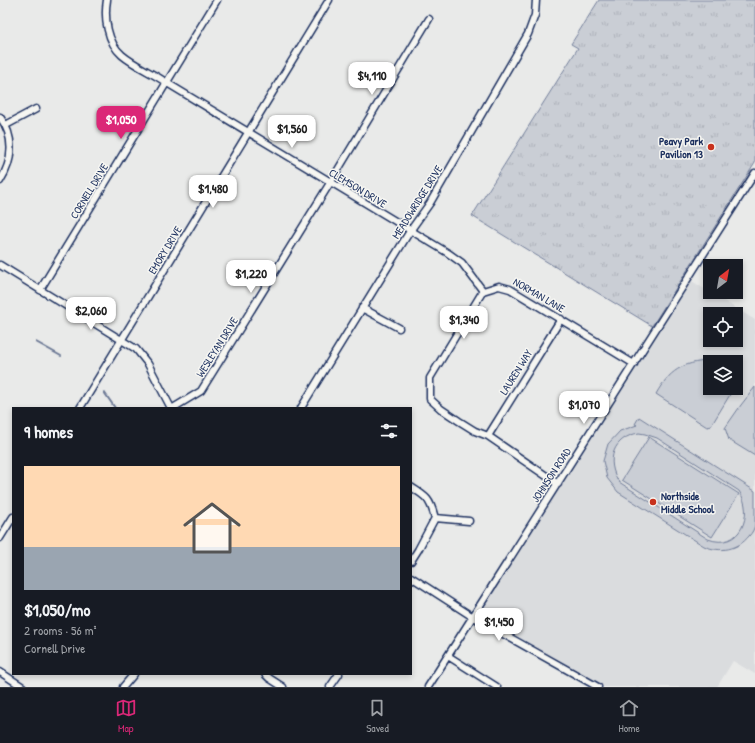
<!DOCTYPE html>
<meta charset="utf-8">
<style>
:root{--surface:#171b24;--page:#20242c;--text:#f1f3f6;--muted:#9ea1a6;--line:#363941;--accent:#db2777}
body{margin:0;font-family:"Patrick Hand",sans-serif;background:var(--page);color:var(--text);height:100vh;display:flex;flex-direction:column;font-size:15px;white-space:nowrap}
*{box-sizing:border-box;margin:0}
p{font-size:13px;color:var(--muted)}
.icon{flex:none;width:22px;height:22px;fill:none;stroke:currentColor;stroke-width:2;stroke-linecap:round;stroke-linejoin:round}
.map{position:relative;flex:1;overflow:hidden}
.panel{position:absolute;left:12px;top:407px;width:400px;height:268px;display:flex;flex-direction:column;background:var(--surface);border-radius:0px;box-shadow:0 2px 6px #0003}
.panel>*{flex:none}
.needle{width:26px;rotate:31deg}
.controls{position:absolute;left:703px;top:259px;display:grid;gap:8px}
.controls a{display:grid;place-items:center;width:40px;height:40px;border-radius:0px;background:var(--surface);box-shadow:0 2px 6px #0003;font-size:20px}
.price{position:absolute;translate:-50% -34px;padding:0 9px;border-radius:8px;background:#fff;color:#222;font-size:13px;line-height:26px;filter:drop-shadow(0 1px 2px #0008)}
.price::after{content:'';position:absolute;left:50%;top:24px;width:12px;height:9px;margin-left:-6px;background:inherit;clip-path:polygon(0 0,100% 0,50% 100%)}
.price.on{background:var(--accent);color:#fff}
ul{padding:0;list-style:none}
li{display:grid;align-content:center;gap:8px;height:212px;padding:0 12px}
li+li{border-top:1px solid var(--line)}
li span{display:grid;place-items:center;height:124px;border-radius:0px;color:#555}
li>.icon{margin-inline-start:auto}
span .icon{width:72px;height:72px;fill:#fffc;stroke-width:1}
li b{font-size:17px}
h2{display:flex;justify-content:space-between;align-items:center;height:48px;padding:0 12px;font-size:17px}
.tab-bar{display:flex;justify-content:space-around;align-items:center;height:56px;border-top:1px solid var(--line);background:var(--surface);font-size:11px;color:var(--muted)}
.tab-bar a{display:grid;justify-items:center;gap:2px}
.tab-bar .on{color:var(--accent)}
.map>svg:first-child{display:block}
</style>
<div class="map">
<svg width="755" height="687" viewBox="0 0 755 687">
<defs>
<pattern id="park-tufts" width="24" height="20" patternUnits="userSpaceOnUse"><rect width="24" height="20" fill="#caced5"/><path d="M3 7l-1-3M5 7V3M7 7l1-3M15 17l-1-3M17 17v-4M19 17l1-3" fill="none" stroke="#adb1b9"/></pattern>
</defs>
<rect width="100%" height="100%" fill="#e9eae9"/>
<filter id="ink" filterUnits="userSpaceOnUse"><feTurbulence type="fractalNoise" baseFrequency=".025" numOctaves="2"/><feDisplacementMap in="SourceGraphic" scale="8" xChannelSelector="R" yChannelSelector="G"/><feConvolveMatrix kernelMatrix="1 2 1 2 8 2 1 2 1" color-interpolation-filters="sRGB"/></filter>
<g filter="url(#ink)">
<path fill="#dadcde" fill-rule="evenodd" d="M690 280 755 320V674L733 661 717 687H604L479 615ZM710 314H736V340H710ZM710 362H736V388H710Z"/>
<path fill="#caced5" stroke="#727e9a" fill-rule="evenodd" d="M709 361 719 362H710V388H734L711 426 707 427 656 394C669 371 683 362 709 361Z
M755 387V456L729 440 725 428 741 405Z
M639 417 755 491C755 501 755 514 755 525 754 529 752 533 749 536 738 550 720 553 704 546L618 492 607 478 603 461 608 444 620 431 637 425 635 424ZM639 433 645 434 657 438 739 491C755 514 740 551 708 539L619 482C605 461 613 437 639 433Z
M649 437 739 494 712 537 622 480Z"/>
<path fill="url(#park-tufts)" stroke="#727e9a" d="M599 0H755V163L652 326 472 216 578 48 571 44Z"/>
<g fill="none" stroke-linecap="round" stroke-linejoin="round">
<path stroke="#6c7995" stroke-width="2" d="M36 342 61 356
M104 392 115 408"/>
<g stroke="#1b2f5e" stroke-width="9">
<path id="minor" d="M107 0C104 18 107 42 122 55 135 66 153 73 167 83L448 253 462 263 483 291
M0 117C15 137 13 161 0 181
M6 125 36 109
M0 265 136 349 148 364 171 408
M40 290 217 0
M362 308 399 328
M80 408 329 0
M173 408 201 391 330 183 429 19
M301 408 410 231 430 203 528 34 535 15 536 0
M488 436 561 319
M558 484 488 436 475 431 459 421 441 409 430 399V378L483 291 499 286 510 289 634 364
M411 487C427 497 430 499 435 518L418 550 411 561
M435 518 469 521
M0 538 13 517
M411 577 473 617 598 687
M448 656 497 687
M0 672 23 687
M265 674 269 678 283 687
M123 687 134 674
M330 687 339 674
M428 687 755 173"/>
</g>
<use href="#minor" stroke="#f6f6f2" stroke-width="6"/>
</g>
</g>
<g fill="#c8321e" stroke="#f6f6f2" stroke-width="1.5">
<circle cx="711" cy="147" r="4"/>
<circle cx="653" cy="502" r="4"/>
</g>
<g text-anchor="middle" dominant-baseline="central" stroke-width="3" stroke-linejoin="round" paint-order="stroke">
<g font-size="11" font-weight="bold" fill="#1b2f5e" stroke="#f6f6f2" text-anchor="end">
<text x="703" y="141">Peavy Park<tspan x="703" dy="13">Pavilion 13</tspan></text>
<text x="661" y="496" text-anchor="start">Northside<tspan x="661" dy="13">Middle School</tspan></text>
</g>
<g font-size="11" fill="#1b2f5e" stroke="#f6f6f2">
<text transform="translate(358 188) rotate(31)">CLEMSON DRIVE</text>
<text transform="translate(89 191) rotate(-59)">CORNELL DRIVE</text>
<text transform="translate(417 202) rotate(-58)">MEADOWRIDGE DRIVE</text>
<text transform="translate(165 250) rotate(-59)">EMORY DRIVE</text>
<text transform="translate(539 295) rotate(30)">NORMAN LANE</text>
<text transform="translate(217 347) rotate(-58)">WESLEYAN DRIVE</text>
<text transform="translate(516 372) rotate(-58)">LAUREN WAY</text>
<text transform="translate(551 475) rotate(-57)">JOHNSON ROAD</text>
</g>
</g>
</svg>
<div class="controls">
<a><svg class="needle" viewBox="-14 -14 28 28"><path d="M0-13l5 13h-10z" fill="#e53935"/><path d="M0 13l5-13h-10z" fill="#9ea1a6"/></svg></a>
<a><svg class="icon" aria-label="locate" viewBox="0 0 24 24"><circle cx="12" cy="12" r="6"/><path d="M12 2v4M12 18v4M2 12h4M18 12h4"/></svg></a>
<a><svg class="icon" aria-label="layers" viewBox="0 0 24 24"><path d="M12 4l9 5-9 5-9-5zM3 14l9 5 9-5"/></svg></a>
</div>
<b class="price" style="left:372px;top:96px">$4,110</b>
<b class="price on" style="left:121px;top:140px">$1,050</b>
<b class="price" style="left:292px;top:149px">$1,560</b>
<b class="price" style="left:213px;top:209px">$1,480</b>
<b class="price" style="left:251px;top:294px">$1,220</b>
<b class="price" style="left:91px;top:331px">$2,060</b>
<b class="price" style="left:464px;top:340px">$1,340</b>
<b class="price" style="left:584px;top:425px">$1,070</b>
<b class="price" style="left:499px;top:642px">$1,450</b>
<section class="panel">
<h2>9 homes<svg class="icon" aria-label="filters" viewBox="0 0 24 24"><path d="M4 7h16M4 17h16"/><circle cx="9" cy="7" r="2"/><circle cx="15" cy="17" r="2"/></svg></h2>
<ul>
<li><span style="background:linear-gradient(#ffd9b3 65%,#9aa5b1 0)"><svg class="icon" aria-label="home" viewBox="0 0 24 24"><path d="M3 11l9-7 9 7M6 9v11h12V9"/></svg></span><div><b>$1,050/mo</b><p>2 rooms · 56 m²</p><p>Cornell Drive</p></div></li>
</ul>
</section>
</div>
<nav class="tab-bar">
<a class="on"><svg class="icon" aria-label="map" viewBox="0 0 24 24"><path d="M3 6l6-2 6 2 6-2v14l-6 2-6-2-6 2zM9 4v14M15 6v14"/></svg>Map</a>
<a><svg class="icon" aria-label="saved" viewBox="0 0 24 24"><path d="M7 4h10v16l-5-4-5 4z"/></svg>Saved</a>
<a><svg class="icon" aria-label="home" viewBox="0 0 24 24"><path d="M3 11l9-7 9 7M6 9v11h12V9"/></svg>Home</a>
</nav>
